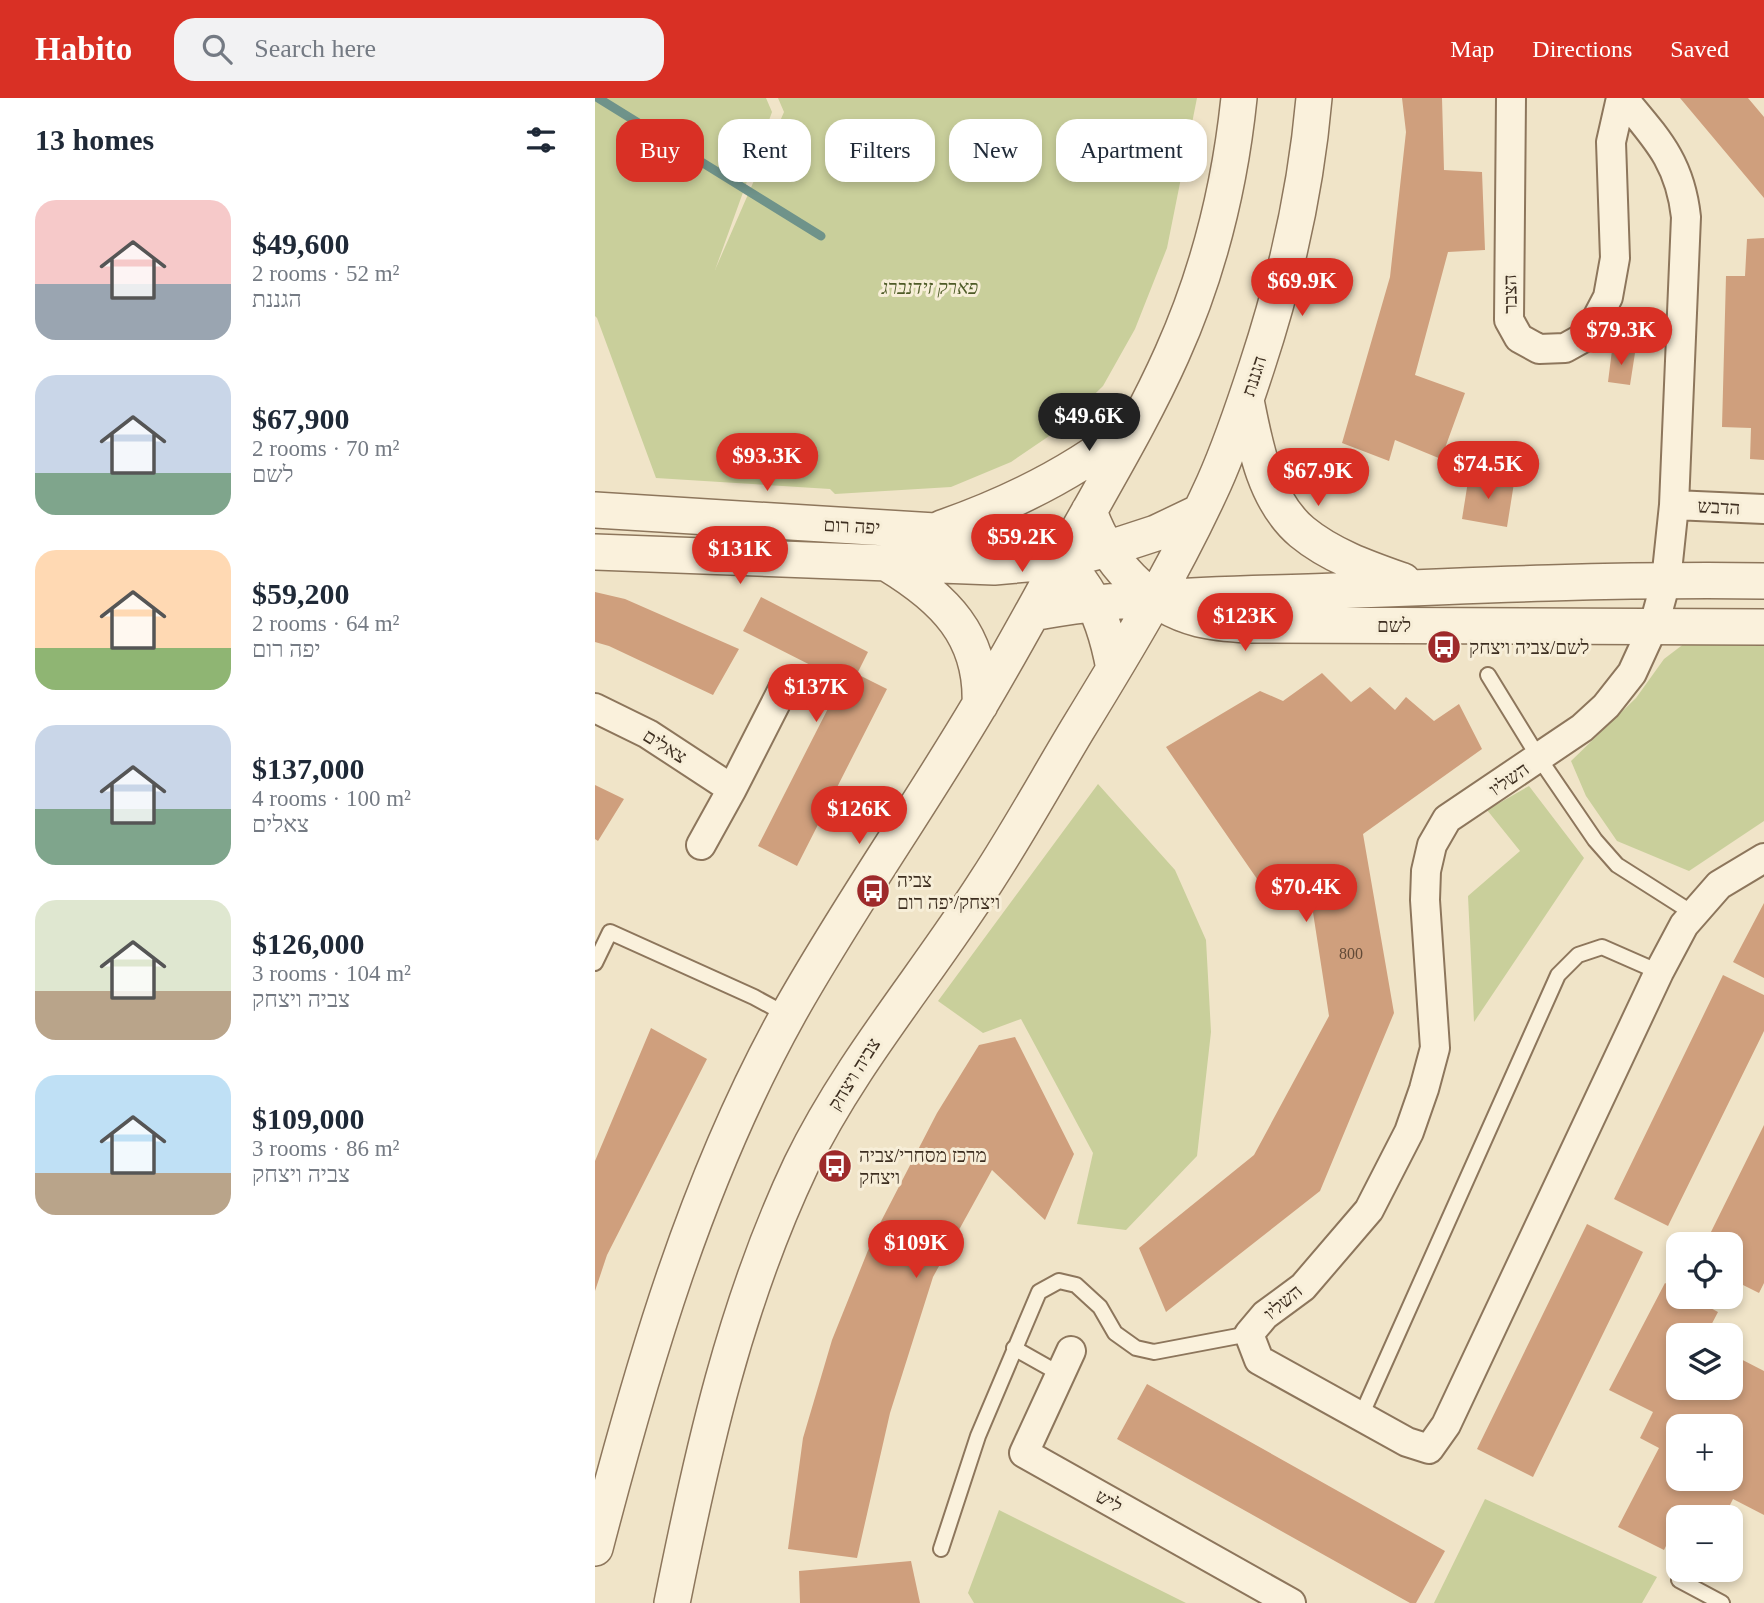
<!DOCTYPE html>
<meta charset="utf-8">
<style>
:root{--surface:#fff;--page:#f2f2f3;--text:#1f2937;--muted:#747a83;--accent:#d93025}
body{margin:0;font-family:"Times New Roman","Noto Sans Hebrew",serif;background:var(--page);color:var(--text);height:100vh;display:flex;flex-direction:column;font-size:26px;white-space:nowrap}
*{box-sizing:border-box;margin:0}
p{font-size:23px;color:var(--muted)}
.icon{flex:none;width:38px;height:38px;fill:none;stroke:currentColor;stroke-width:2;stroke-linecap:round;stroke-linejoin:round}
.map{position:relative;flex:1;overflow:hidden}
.panel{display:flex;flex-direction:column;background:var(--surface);width:595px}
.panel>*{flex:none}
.guide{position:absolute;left:21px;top:21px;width:665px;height:63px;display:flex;gap:14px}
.tools{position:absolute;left:1071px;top:1134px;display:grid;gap:14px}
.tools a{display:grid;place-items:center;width:77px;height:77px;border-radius:14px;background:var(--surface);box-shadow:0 4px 10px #0003;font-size:35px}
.price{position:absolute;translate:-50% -60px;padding:0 16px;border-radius:24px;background:var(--accent);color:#fff;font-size:23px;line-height:46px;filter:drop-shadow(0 2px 4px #0008)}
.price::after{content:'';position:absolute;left:50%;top:42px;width:21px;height:16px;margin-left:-10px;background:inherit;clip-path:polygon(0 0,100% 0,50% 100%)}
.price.on{background:#222;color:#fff}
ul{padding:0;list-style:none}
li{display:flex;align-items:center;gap:21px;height:175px;padding:0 35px}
li span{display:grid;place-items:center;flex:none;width:196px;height:140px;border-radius:21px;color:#555}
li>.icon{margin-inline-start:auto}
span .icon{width:84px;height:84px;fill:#fffc;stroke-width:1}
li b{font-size:30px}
h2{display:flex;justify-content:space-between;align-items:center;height:84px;padding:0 35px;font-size:30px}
.tag{padding:0 24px;border-radius:21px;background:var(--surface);box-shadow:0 4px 10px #0003;font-size:24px;line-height:63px}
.tag.on{background:var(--accent);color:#fff}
header{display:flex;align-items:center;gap:42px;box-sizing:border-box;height:98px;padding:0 35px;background:var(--accent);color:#fff}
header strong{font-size:33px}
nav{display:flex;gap:38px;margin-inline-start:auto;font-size:24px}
.search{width:490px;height:63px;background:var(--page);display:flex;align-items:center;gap:18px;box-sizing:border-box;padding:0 24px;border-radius:21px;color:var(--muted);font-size:26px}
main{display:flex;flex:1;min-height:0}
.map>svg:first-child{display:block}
</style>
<header>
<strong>Habito</strong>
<div class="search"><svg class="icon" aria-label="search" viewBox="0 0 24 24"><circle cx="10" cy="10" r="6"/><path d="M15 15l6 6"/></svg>Search here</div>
<nav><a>Map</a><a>Directions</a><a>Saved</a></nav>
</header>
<main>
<section class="panel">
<h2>13 homes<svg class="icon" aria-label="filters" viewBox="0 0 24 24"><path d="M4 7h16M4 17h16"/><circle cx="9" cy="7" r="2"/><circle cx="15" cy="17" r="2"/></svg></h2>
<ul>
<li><span style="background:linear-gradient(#f6c9c9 60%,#9aa5b1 0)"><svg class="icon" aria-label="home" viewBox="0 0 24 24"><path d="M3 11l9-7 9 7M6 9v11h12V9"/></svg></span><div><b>$49,600</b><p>2 rooms · 52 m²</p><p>הגננת</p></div></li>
<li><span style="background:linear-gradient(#c9d6e8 70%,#7fa58c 0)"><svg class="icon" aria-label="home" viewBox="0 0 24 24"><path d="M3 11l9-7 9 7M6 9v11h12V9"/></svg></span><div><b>$67,900</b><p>2 rooms · 70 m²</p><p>לשם</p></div></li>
<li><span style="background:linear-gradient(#ffd9b3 70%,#8fb573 0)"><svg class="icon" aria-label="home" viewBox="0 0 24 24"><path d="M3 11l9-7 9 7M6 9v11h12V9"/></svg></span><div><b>$59,200</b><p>2 rooms · 64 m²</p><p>יפה רום</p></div></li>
<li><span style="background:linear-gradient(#c9d6e8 60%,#7fa58c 0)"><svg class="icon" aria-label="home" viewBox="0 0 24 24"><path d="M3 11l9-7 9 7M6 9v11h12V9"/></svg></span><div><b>$137,000</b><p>4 rooms · 100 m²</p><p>צאלים</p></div></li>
<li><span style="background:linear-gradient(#dfe7d0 65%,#b9a48a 0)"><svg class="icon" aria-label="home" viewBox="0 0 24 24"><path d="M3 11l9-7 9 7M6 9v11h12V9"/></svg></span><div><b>$126,000</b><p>3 rooms · 104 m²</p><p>צביה ויצחק</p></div></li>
<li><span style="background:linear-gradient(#bfe0f5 70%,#b9a48a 0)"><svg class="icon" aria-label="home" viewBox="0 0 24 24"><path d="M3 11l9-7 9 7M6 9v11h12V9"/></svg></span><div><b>$109,000</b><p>3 rooms · 86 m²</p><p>צביה ויצחק</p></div></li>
</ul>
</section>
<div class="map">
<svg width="1169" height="1505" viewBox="0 0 1169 1505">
<rect width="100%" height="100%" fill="#f0e4c8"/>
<path fill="#c9cf9b" d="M0 0H171L177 14 120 172 189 14 183 0H602L572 150 540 231 508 288 463 332 416 364 356 389 240 396 235 391 61 380 2 220 0 218Z
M1169 544V723L1094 773 1022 743 991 698 976 663 1041 600 1069 561 1090 545Z
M503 686 580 772 611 842 616 934 602 1058 531 1132 482 1126 498 1055 426 921 388 935 343 903Z
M934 688 989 760 879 924 873 798 925 753 892 712Z
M890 1401 1062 1479 1047 1505H839Z
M404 1412 591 1505H379L373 1495Z"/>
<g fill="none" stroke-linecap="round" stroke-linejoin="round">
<path stroke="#6f938a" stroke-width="9" d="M3 0 226 138"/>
</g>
<path fill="#cf9f7d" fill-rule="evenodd" d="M807 0H847L849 72 887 74 890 152 853 154 820 277 870 295 846 361 800 342 794 363 747 345 795 179 811 34Z
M1085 0H1153L1169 19V100Z
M1169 140V362L1155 361 1156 330 1127 329 1131 178H1150L1152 141Z
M1017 252 1040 255 1035 287 1013 284Z
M874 377 919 385 912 429 867 421Z
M0 494 30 501 144 551 118 597 14 548 0 544Z
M166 499 273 554 262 576 292 591 202 768 163 748 247 583 148 533Z
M727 575 756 604 775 589 800 612 811 599 839 623 864 606 887 651 768 736 799 915 725 1093 571 1214 544 1150 659 1057 734 918 715 795 669 791 571 649 665 593 688 603Z
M0 687 29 701 3 743 0 741Z
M1169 805V880L1138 864Z
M1128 877 1169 897V933L1073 1128 1019 1101Z
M56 930 112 961 12 1157 0 1193V1063Z
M420 939 479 1056 450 1122 397 1072 338 1179 295 1315 262 1460 193 1451 208 1340 237 1242 280 1135 342 1015 384 947Z
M1169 1027V1185L1164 1195 1136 1181V1146H1110Z
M992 1126 1048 1154 938 1379 882 1351Z
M1070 1185 1083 1192V1199H1095L1123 1214 1111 1237H1083V1290H1136V1256L1169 1273V1417L1138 1401 1129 1419H1109L1091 1410 1086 1419H1083V1424L1069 1452 1023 1429 1064 1350 1045 1340 1058 1314 1014 1292ZM1083 1328H1136V1381H1083Z
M552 1286 850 1453 821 1505H815L522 1341Z
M316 1463 325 1505H205L204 1473Z"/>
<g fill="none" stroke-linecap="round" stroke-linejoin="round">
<g stroke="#8d765c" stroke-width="18">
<path id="service" d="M893 577 944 660 1000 742 1022 767 1099 816
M0 865 15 834 159 899 192 917
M419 1250 465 1276
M766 1318 963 877 983 857 1007 849 1064 874
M346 1451 383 1338 444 1194 464 1183 481 1187 505 1209 520 1235 541 1250 559 1254 654 1236
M1084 1482 1127 1505"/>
</g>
<g stroke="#8d765c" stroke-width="32">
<path id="minor" d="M916 0 914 222 924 240 944 251 970 250 988 240 1001 222 1013 199 1020 160 1016 44 1026 0
M1028 0C1062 41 1085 64 1091 119L1079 407 1071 483 1059 527 1037 575 1011 608 987 630 852 721 837 747 831 773 830 802 840 950 829 991 814 1034 774 1112 708 1189 670 1217 654 1236 664 1262 812 1344 834 1351 851 1327 1064 874 1089 827 1124 787 1169 760
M1079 407 1169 411
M0 610 53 636 137 691 106 747
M137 691 189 589
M476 1253 429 1355 696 1505"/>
</g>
<g stroke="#8d765c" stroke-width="38">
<path id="tertiary" d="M651 302C660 348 670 403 707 434 736 458 774 471 808 483
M0 412 340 433C368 435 399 435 426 443 486 459 509 515 519 571
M494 413C511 462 552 508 604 521 620 525 636 526 653 527L1169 529
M347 430C413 407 480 374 535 330
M0 454 399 469 466 463 512 451 561 435 605 414
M293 466C349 500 388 538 385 607
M437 515C536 496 638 497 739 493 882 487 1026 481 1169 483
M0 1450C48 1266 101 1082 194 915 253 810 323 711 384 608 417 553 447 496 479 440 513 379 549 319 577 256 613 176 635 87 644 0
M77 1505C107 1355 140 1206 206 1067 256 964 331 878 392 782 424 733 452 682 482 632 531 552 580 471 619 385 636 347 649 308 662 268 691 180 711 92 719 0"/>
</g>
<use href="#service" stroke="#faf1dc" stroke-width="14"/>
<use href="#minor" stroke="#faf1dc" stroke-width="28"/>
<use href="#tertiary" stroke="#faf1dc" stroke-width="35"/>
</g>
<defs>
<g id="bus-disc" transform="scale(1.75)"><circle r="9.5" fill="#9e2a2b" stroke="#f7eed8"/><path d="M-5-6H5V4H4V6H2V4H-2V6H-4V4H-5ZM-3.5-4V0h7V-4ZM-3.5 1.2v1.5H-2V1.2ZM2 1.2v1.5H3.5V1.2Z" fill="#fff"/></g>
</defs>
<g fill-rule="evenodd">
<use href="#bus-disc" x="849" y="549"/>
<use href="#bus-disc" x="278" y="793"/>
<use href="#bus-disc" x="240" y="1068"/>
</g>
<g text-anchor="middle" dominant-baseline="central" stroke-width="6" stroke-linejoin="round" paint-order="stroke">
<g font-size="16" fill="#624a37">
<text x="756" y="855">800</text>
</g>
<g font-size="19" font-style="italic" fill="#4d5a26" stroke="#f7eed8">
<text x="335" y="189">פארק זידנברג</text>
</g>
<g font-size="19" fill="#3d2e20" stroke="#f7eed8">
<text transform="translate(915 196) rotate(-91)">הצבר</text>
<text transform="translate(659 278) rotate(-72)">הגננת</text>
<text transform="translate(1124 409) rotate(3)">הדבש</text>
<text transform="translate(257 428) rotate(3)">יפה רום</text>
<text x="799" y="527">לשם</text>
<text transform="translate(70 648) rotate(32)">צאלים</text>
<text transform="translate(914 681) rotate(-35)">השליו</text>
<text transform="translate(259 976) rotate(-58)">צביה ויצחק</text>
<text transform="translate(688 1204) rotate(-40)">השליו</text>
<text transform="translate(514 1403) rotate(29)">ליש</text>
</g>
<g font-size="19" fill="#3d2e20" stroke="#f7eed8" text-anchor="start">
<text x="874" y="549">לשם/צביה ויצחק</text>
<text x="302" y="782">צביה<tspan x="302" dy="22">ויצחק/יפה רום</tspan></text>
<text x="264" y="1057">מרכז מסחרי/צביה<tspan x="264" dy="22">ויצחק</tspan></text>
</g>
</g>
</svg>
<div class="tools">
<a><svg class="icon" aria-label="locate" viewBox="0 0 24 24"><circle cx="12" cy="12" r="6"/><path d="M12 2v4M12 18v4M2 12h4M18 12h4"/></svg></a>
<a><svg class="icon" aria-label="layers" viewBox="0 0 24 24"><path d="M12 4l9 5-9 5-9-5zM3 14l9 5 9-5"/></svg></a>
<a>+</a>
<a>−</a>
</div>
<b class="price" style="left:707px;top:220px">$69.9K</b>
<b class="price" style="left:1026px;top:269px">$79.3K</b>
<b class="price on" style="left:494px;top:355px">$49.6K</b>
<b class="price" style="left:172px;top:395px">$93.3K</b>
<b class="price" style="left:893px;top:403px">$74.5K</b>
<b class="price" style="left:723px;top:410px">$67.9K</b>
<b class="price" style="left:427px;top:476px">$59.2K</b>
<b class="price" style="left:145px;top:488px">$131K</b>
<b class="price" style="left:650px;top:555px">$123K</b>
<b class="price" style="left:221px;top:626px">$137K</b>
<b class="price" style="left:264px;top:748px">$126K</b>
<b class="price" style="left:711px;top:826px">$70.4K</b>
<b class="price" style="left:321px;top:1182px">$109K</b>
<div class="guide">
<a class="tag on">Buy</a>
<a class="tag">Rent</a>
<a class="tag">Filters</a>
<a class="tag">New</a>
<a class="tag">Apartment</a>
</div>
</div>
</main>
